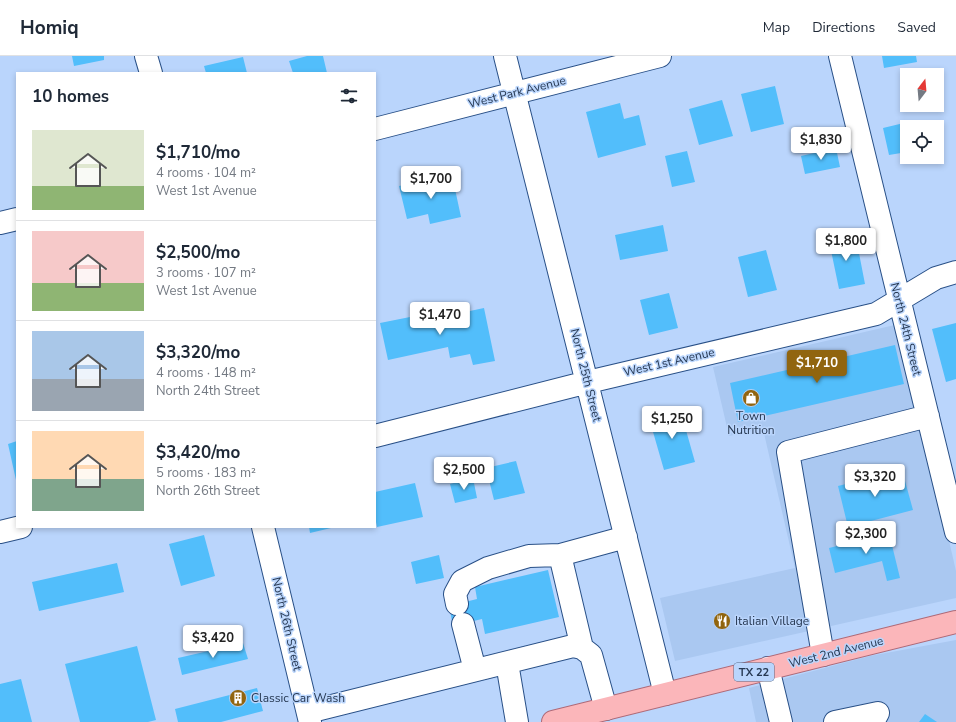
<!DOCTYPE html>
<meta charset="utf-8">
<style>
:root{--surface:#fff;--page:#f2f2f3;--text:#1f2937;--muted:#747a83;--line:#e0e1e3;--accent:#91650f}
body{margin:0;font-family:"Nunito Sans",sans-serif;background:var(--page);color:var(--text);height:100vh;display:flex;flex-direction:column;font-size:15px;white-space:nowrap}
*{box-sizing:border-box;margin:0}
p{font-size:13px;color:var(--muted)}
.icon{flex:none;width:22px;height:22px;fill:none;stroke:currentColor;stroke-width:2;stroke-linecap:round;stroke-linejoin:round}
.map{position:relative;flex:1;overflow:hidden}
.panel{position:absolute;left:16px;top:16px;width:360px;height:456px;display:flex;flex-direction:column;background:var(--surface);border-radius:0px;box-shadow:0 2px 6px #0003}
.panel>*{flex:none}
.needle{width:26px;rotate:16deg}
.controls{position:absolute;left:900px;top:12px;display:grid;gap:8px}
.controls a{display:grid;place-items:center;width:44px;height:44px;border-radius:0px;background:var(--surface);box-shadow:0 2px 6px #0003;font-size:20px}
.price{position:absolute;translate:-50% -34px;padding:0 9px;border-radius:4px;background:#fff;color:#222;font-size:13px;line-height:26px;filter:drop-shadow(0 1px 2px #0008)}
.price::after{content:'';position:absolute;left:50%;top:24px;width:12px;height:9px;margin-left:-6px;background:inherit;clip-path:polygon(0 0,100% 0,50% 100%)}
.price.on{background:var(--accent);color:#fff}
ul{padding:0;list-style:none}
li{display:flex;align-items:center;gap:12px;height:100px;padding:0 16px}
li+li{border-top:1px solid var(--line)}
li span{display:grid;place-items:center;flex:none;width:112px;height:80px;border-radius:0px;color:#555}
li>.icon{margin-inline-start:auto}
span .icon{width:48px;height:48px;fill:#fffc;stroke-width:1}
li b{font-size:17px}
h2{display:flex;justify-content:space-between;align-items:center;height:48px;padding:0 16px;font-size:17px}
header{display:flex;align-items:center;gap:24px;box-sizing:border-box;height:56px;padding:0 20px;background:var(--surface);border-bottom:1px solid var(--line)}
header strong{font-size:19px}
nav{display:flex;gap:22px;margin-inline-start:auto;font-size:14px}
.map>svg:first-child{display:block}
</style>
<header>
<strong>Homiq</strong>
<nav><a>Map</a><a>Directions</a><a>Saved</a></nav>
</header>
<div class="map">
<svg width="956" height="666" viewBox="0 0 956 666">
<rect width="100%" height="100%" fill="#bad5fc"/>
<path fill="#aac8f1" d="M899 268 956 515V542L675 605 660 542 795 512 763 373 729 380 713 311Z
M956 584V666H756L749 632 870 600Z"/>
<path fill="#52befb" d="M72 0H104V4L74 10Z
M307 0H323L327 17H293L289 5Z
M882 0H916L917 6 884 12Z
M243 1 247 17H206L204 10Z
M775 30 784 68 751 76 741 38Z
M722 44 733 80 699 89 689 53Z
M620 47 624 63 639 59 646 89 598 102 586 56Z
M908 66 907 96 889 99 883 72Z
M836 92 840 111 805 118 801 100Z
M687 95 695 126 672 131 665 100Z
M452 119 461 161 430 168 428 158 407 163 399 130Z
M663 169 668 195 620 204 615 179Z
M845 176 849 194 858 192 865 228 839 233 828 180Z
M766 194 777 234 748 241 738 201Z
M669 237 678 272 649 279 640 244Z
M484 252 495 305 473 309 470 298 450 302 448 291 388 304 380 267 435 256 437 262Z
M956 267V323L946 326 932 273Z
M895 289 904 328 738 366 730 327Z
M680 353 695 406 664 414 649 362Z
M17 385V424H16L8 388Z
M516 405 525 437 494 444 486 412Z
M902 414 913 454 848 471 838 430Z
M473 422 477 442 455 447 450 428Z
M415 427 423 461 377 471 375 461V436Z
M309 471H331V472L310 477Z
M889 477 900 522 887 525 882 505 835 517 829 492Z
M204 479 215 520 181 530 169 488Z
M439 499 444 522 416 528 411 506Z
M117 507 124 536 39 555 32 526Z
M548 514 559 561 485 578 482 563 453 570 449 550 477 543 475 531Z
M243 587 248 603 182 619 178 602Z
M137 590 156 664 148 666H80L65 608Z
M21 623 32 666H0V628Z
M257 632 263 655 221 666H178L175 653Z
M925 658 937 666H919Z"/>
<g fill="none" stroke-linecap="round" stroke-linejoin="round">
<g stroke="#295087" stroke-width="24">
<path id="minor" d="M146 0 151 17
M505 0 665 638
M840 0 956 476
M375 73 660 0
M0 167 17 163
M375 380 588 326 876 258 936 222 956 216
M263 471 310 666
M0 476 21 471
M457 548 455 538 462 525 488 512 529 500 560 499
M463 568 475 614
M582 592 560 499 626 481
M823 599 788 396 928 360
M507 607 517 666
M768 612 781 666
M308 656 573 590 582 592 591 599 606 653
M835 666 878 657 873 666"/>
</g>
<g stroke="#ae6a78" stroke-width="24">
<path id="major" d="M553 666 956 566"/>
</g>
<use href="#minor" stroke="#fff" stroke-width="22"/>
<use href="#major" stroke="#fbb6ba" stroke-width="22"/>
</g>
<defs>
<g id="shop-disc" transform="scale(0.9)"><circle r="9.5" fill="#91650f" stroke="#bad5fc"/><path d="M-5-2.5h2.3a2.7 3.5 0 0 1 5.4 0H5L5.5 6h-11ZM-1.5-2.5h3a1.5 2.3 0 0 0-3 0Z" fill="#fff"/></g>
<g id="restaurant-disc" transform="scale(0.9)"><circle r="9.5" fill="#91650f" stroke="#bad5fc"/><path d="M-5-6h1v4h1v-4h1v4h1v-4h1v5L-1.5 .5V6h-2V.5L-5-1ZM5-6V6H3V1.5H1.5Q1.5-4 5-6Z" fill="#fff"/></g>
<g id="building-disc" transform="scale(0.9)"><circle r="9.5" fill="#91650f" stroke="#bad5fc"/><path d="M-4-6H4V6H1V3H-1V6H-4ZM-2.5-4.3h1.7v1.8h-1.7ZM.8-4.3h1.7v1.8H.8ZM-2.5-1h1.7V.8h-1.7ZM.8-1h1.7V.8H.8Z" fill="#fff"/></g>
</defs>
<g fill-rule="evenodd">
<use href="#shop-disc" x="751" y="342"/>
<use href="#restaurant-disc" x="722" y="565"/>
<use href="#building-disc" x="238" y="642"/>
</g>
<g text-anchor="middle" dominant-baseline="central" stroke-width="3" stroke-linejoin="round" paint-order="stroke">
<rect fill="#bad5fc" stroke="#526785" stroke-width="1" x="734" y="607" width="40" height="18" rx="3"/>
<g font-size="11" font-weight="bold" fill="#263852">
<text x="754" y="616">TX 22</text>
</g>
<g font-size="12" fill="#263852" stroke="#bad5fc">
<text transform="translate(517 36) rotate(-14)">West Park Avenue</text>
<text transform="translate(906 273) rotate(76)">North 24th Street</text>
<text transform="translate(669 306) rotate(-13)">West 1st Avenue</text>
<text transform="translate(586 319) rotate(76)">North 25th Street</text>
<text transform="translate(287 568) rotate(77)">North 26th Street</text>
<text transform="translate(836 596) rotate(-14)">West 2nd Avenue</text>
</g>
<g font-size="12" fill="#263852" stroke="#bad5fc" text-anchor="start">
<text x="751" y="360" text-anchor="middle">Town<tspan x="751" dy="14">Nutrition</tspan></text>
<text x="735" y="565">Italian Village</text>
<text x="251" y="642">Classic Car Wash</text>
</g>
</g>
</svg>
<div class="controls">
<a><svg class="needle" viewBox="-14 -14 28 28"><path d="M0-13l5 13h-10z" fill="#e53935"/><path d="M0 13l5-13h-10z" fill="#747a83"/></svg></a>
<a><svg class="icon" aria-label="locate" viewBox="0 0 24 24"><circle cx="12" cy="12" r="6"/><path d="M12 2v4M12 18v4M2 12h4M18 12h4"/></svg></a>
</div>
<b class="price" style="left:821px;top:105px">$1,830</b>
<b class="price" style="left:431px;top:144px">$1,700</b>
<b class="price" style="left:846px;top:206px">$1,800</b>
<b class="price" style="left:440px;top:280px">$1,470</b>
<b class="price on" style="left:817px;top:328px">$1,710</b>
<b class="price" style="left:672px;top:384px">$1,250</b>
<b class="price" style="left:464px;top:435px">$2,500</b>
<b class="price" style="left:875px;top:442px">$3,320</b>
<b class="price" style="left:866px;top:499px">$2,300</b>
<b class="price" style="left:213px;top:603px">$3,420</b>
<section class="panel">
<h2>10 homes<svg class="icon" aria-label="filters" viewBox="0 0 24 24"><path d="M4 7h16M4 17h16"/><circle cx="9" cy="7" r="2"/><circle cx="15" cy="17" r="2"/></svg></h2>
<ul>
<li><span style="background:linear-gradient(#dfe7d0 70%,#8fb573 0)"><svg class="icon" aria-label="home" viewBox="0 0 24 24"><path d="M3 11l9-7 9 7M6 9v11h12V9"/></svg></span><div><b>$1,710/mo</b><p>4 rooms · 104 m²</p><p>West 1st Avenue</p></div></li>
<li><span style="background:linear-gradient(#f6c9c9 65%,#8fb573 0)"><svg class="icon" aria-label="home" viewBox="0 0 24 24"><path d="M3 11l9-7 9 7M6 9v11h12V9"/></svg></span><div><b>$2,500/mo</b><p>3 rooms · 107 m²</p><p>West 1st Avenue</p></div></li>
<li><span style="background:linear-gradient(#a9c7e8 60%,#9aa5b1 0)"><svg class="icon" aria-label="home" viewBox="0 0 24 24"><path d="M3 11l9-7 9 7M6 9v11h12V9"/></svg></span><div><b>$3,320/mo</b><p>4 rooms · 148 m²</p><p>North 24th Street</p></div></li>
<li><span style="background:linear-gradient(#ffd9b3 60%,#7fa58c 0)"><svg class="icon" aria-label="home" viewBox="0 0 24 24"><path d="M3 11l9-7 9 7M6 9v11h12V9"/></svg></span><div><b>$3,420/mo</b><p>5 rooms · 183 m²</p><p>North 26th Street</p></div></li>
</ul>
</section>
</div>
